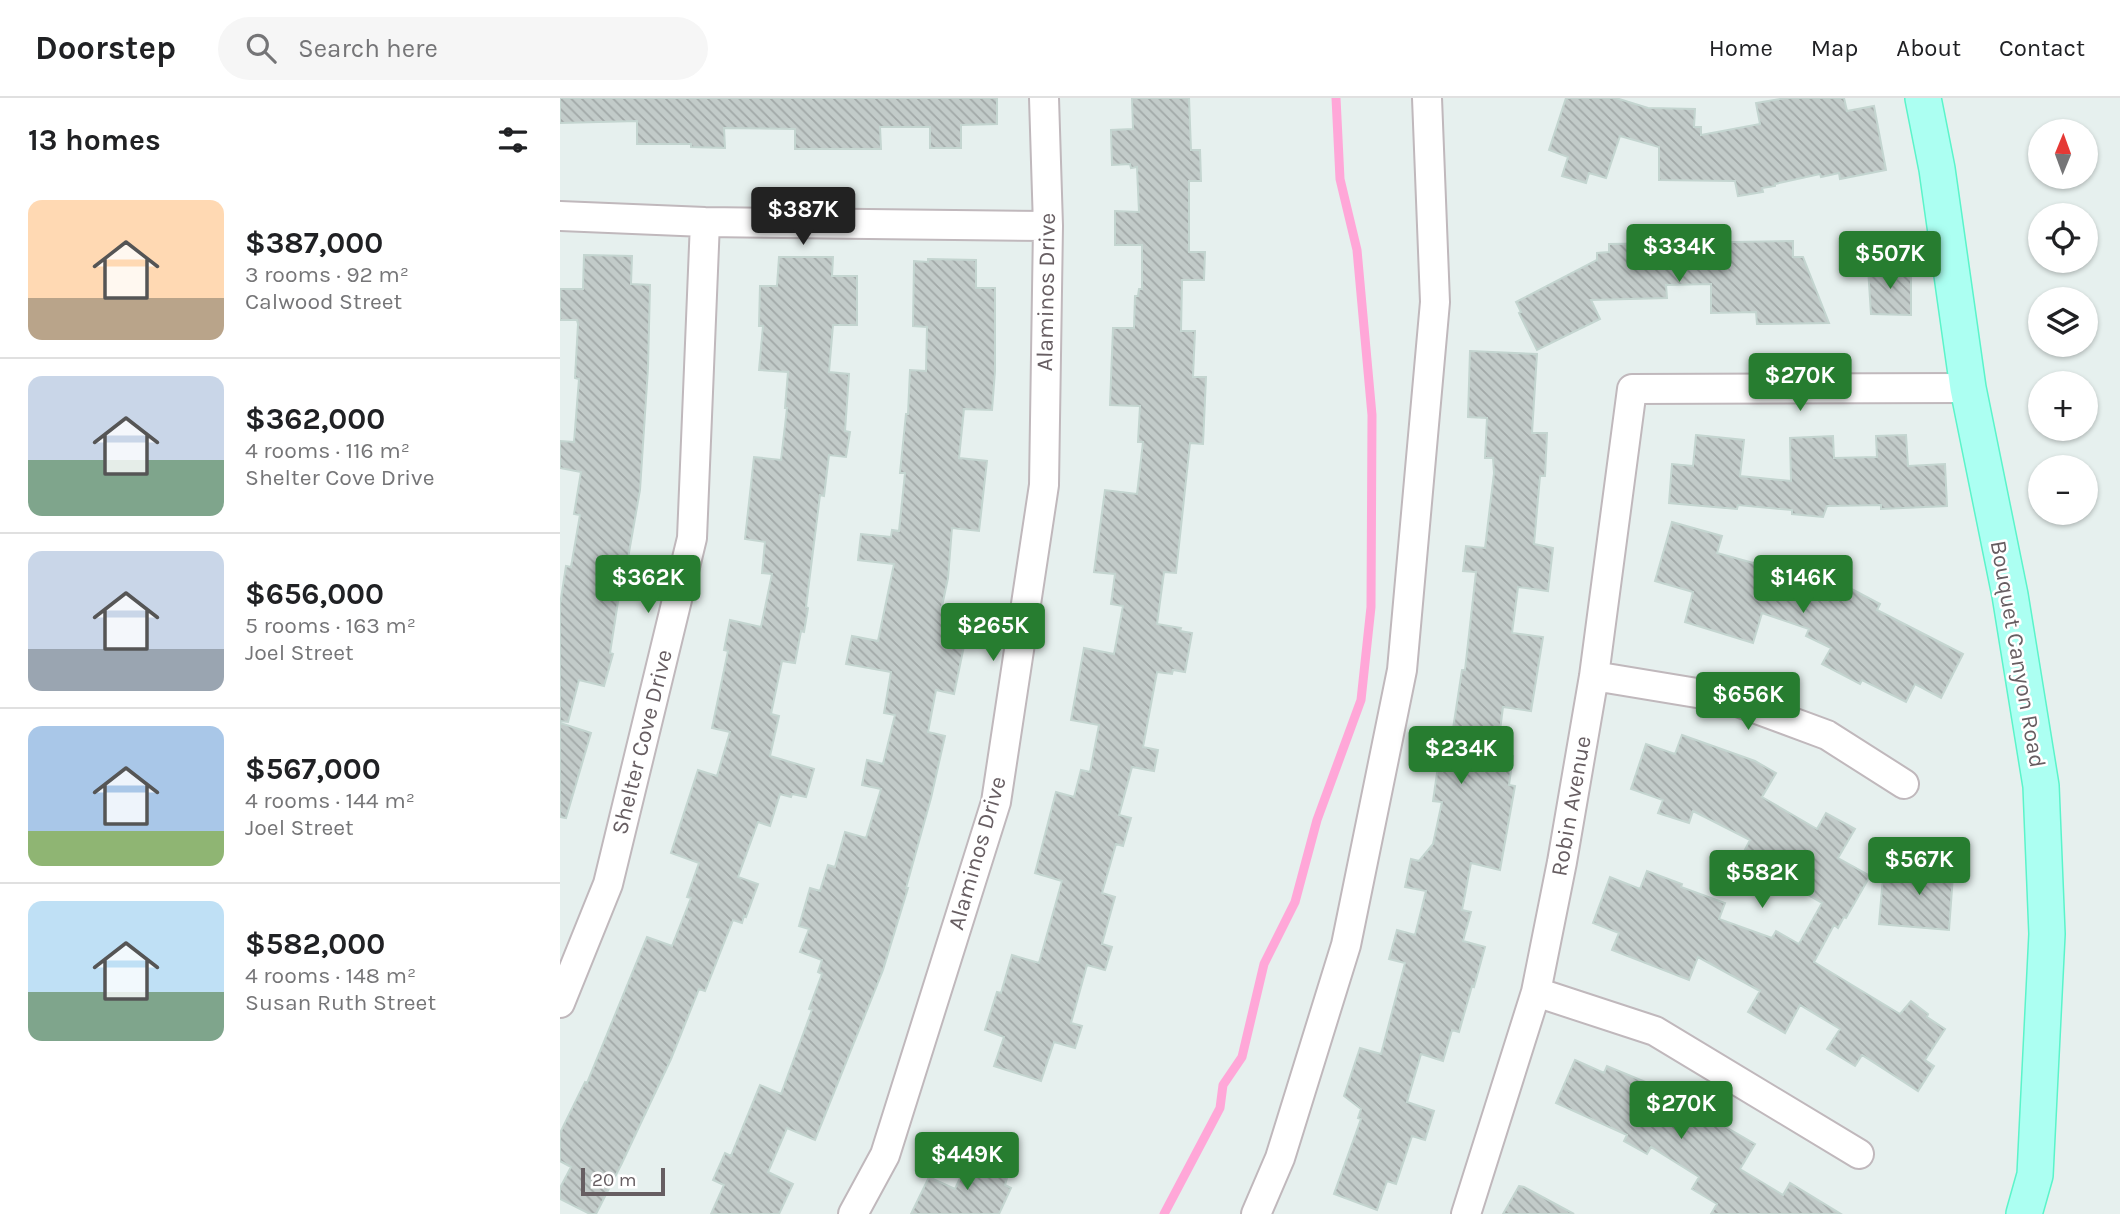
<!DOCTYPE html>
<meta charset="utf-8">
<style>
:root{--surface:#fff;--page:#f6f6f6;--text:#202124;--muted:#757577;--line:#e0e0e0;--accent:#277d30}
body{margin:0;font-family:Karla,sans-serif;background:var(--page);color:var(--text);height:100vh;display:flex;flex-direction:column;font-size:26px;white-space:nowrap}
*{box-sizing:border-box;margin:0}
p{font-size:23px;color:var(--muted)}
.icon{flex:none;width:38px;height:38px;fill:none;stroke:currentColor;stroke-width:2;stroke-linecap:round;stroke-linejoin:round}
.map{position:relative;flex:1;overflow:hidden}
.side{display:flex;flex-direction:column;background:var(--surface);width:560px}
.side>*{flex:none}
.needle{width:46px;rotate:1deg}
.fabs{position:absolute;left:1468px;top:21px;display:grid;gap:14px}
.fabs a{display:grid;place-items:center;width:70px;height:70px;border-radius:50%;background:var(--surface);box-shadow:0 2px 5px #0004;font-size:35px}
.scale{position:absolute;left:21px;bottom:18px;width:84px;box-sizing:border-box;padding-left:7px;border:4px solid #675e62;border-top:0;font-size:19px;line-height:24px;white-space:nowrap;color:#675e62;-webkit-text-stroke:5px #fff;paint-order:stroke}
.price{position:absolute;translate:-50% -60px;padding:0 16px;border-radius:7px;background:var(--accent);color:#fff;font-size:23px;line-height:46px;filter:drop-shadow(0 2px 4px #0008)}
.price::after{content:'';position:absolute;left:50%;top:42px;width:21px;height:16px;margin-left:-10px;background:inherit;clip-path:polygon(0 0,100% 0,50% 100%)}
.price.on{background:#222;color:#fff}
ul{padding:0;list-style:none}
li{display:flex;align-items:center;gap:21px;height:175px;padding:0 28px}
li+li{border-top:2px solid var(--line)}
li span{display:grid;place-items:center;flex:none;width:196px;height:140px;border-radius:14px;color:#555}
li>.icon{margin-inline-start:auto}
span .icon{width:84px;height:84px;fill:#fffc;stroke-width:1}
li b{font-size:30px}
h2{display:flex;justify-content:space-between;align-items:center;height:84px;padding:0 28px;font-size:30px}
header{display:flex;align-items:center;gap:42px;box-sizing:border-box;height:98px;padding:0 35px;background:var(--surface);border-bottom:2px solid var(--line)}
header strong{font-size:33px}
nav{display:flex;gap:38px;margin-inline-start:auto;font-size:24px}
.search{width:490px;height:63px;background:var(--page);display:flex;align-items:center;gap:18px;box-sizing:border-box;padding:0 24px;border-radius:38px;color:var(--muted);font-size:26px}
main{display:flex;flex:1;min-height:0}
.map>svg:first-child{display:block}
</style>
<header>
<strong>Doorstep</strong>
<div class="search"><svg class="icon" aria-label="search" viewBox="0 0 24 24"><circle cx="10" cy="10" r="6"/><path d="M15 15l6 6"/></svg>Search here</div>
<nav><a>Home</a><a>Map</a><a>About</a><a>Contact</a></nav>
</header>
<main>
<section class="side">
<h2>13 homes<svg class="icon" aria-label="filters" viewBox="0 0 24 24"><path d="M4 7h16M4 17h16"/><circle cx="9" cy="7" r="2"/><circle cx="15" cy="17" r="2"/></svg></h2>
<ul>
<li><span style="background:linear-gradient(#ffd9b3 70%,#b9a48a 0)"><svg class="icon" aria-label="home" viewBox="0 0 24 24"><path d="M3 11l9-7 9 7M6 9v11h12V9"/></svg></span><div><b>$387,000</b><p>3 rooms · 92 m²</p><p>Calwood Street</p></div></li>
<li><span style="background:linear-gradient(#c9d6e8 60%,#7fa58c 0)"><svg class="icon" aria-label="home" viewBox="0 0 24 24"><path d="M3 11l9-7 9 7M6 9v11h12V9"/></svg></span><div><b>$362,000</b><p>4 rooms · 116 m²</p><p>Shelter Cove Drive</p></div></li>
<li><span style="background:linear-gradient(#c9d6e8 70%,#9aa5b1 0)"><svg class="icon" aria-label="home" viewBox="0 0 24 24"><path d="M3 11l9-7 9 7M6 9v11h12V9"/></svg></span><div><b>$656,000</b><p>5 rooms · 163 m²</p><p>Joel Street</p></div></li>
<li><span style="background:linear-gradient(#a9c7e8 75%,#8fb573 0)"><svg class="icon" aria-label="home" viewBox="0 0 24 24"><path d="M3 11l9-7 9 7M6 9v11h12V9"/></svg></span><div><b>$567,000</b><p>4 rooms · 144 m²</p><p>Joel Street</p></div></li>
<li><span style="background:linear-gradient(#bfe0f5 65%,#7fa58c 0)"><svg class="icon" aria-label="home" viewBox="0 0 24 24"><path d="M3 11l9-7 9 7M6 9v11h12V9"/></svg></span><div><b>$582,000</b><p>4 rooms · 148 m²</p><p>Susan Ruth Street</p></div></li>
</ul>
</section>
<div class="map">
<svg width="1560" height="1116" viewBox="0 0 1560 1116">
<defs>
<pattern id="building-back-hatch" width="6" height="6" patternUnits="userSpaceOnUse" patternTransform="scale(1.75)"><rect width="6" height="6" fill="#c2cbc9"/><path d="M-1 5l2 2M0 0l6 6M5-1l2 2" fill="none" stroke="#a1a8a7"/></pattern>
</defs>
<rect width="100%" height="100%" fill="#e6f0ee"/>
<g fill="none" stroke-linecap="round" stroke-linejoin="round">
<path stroke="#ffa7d8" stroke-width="9" d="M604 1116 660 1010 663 987 682 959 704 866 735 804 757 722 801 602 811 509 812 317 797 152 780 81 776 0"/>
</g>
<path fill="url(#building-back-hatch)" stroke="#c4d5d0" stroke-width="2" d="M0 0H437V26L401 27V50H370V29H320L321 51H235V31L164 30 165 50 131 49V46H77V23L0 25Z
M572 0H629L631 52H640L641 83H629V154H645L644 182H622L621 233H635L633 279H646L643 346 630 345 616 475 604 474 597 526 621 530 620 533 632 535 625 574 613 572 612 576 597 574 583 649 598 652 594 673 572 669 559 717 571 720 563 748 556 746 542 795 555 799 542 846 552 849 545 872 527 867 511 925 522 928 515 950 494 944 481 983 434 968 444 939 425 932 437 894 441 895 452 857 479 865 502 783 475 775 496 694 514 699 521 672 530 674 539 627 511 622 524 550 554 556 563 508 551 506 555 476 534 474 545 392 577 396 583 344H578L580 308 550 307 553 230H574L575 198H578L579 191H582V147H555V113L579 114 577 69 571 70 570 66 552 67 551 32 573 31Z
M1006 0H1056L1088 10 1135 11 1134 29H1141V37L1200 26 1196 5 1226 0H1284L1287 13 1314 8 1326 72 1280 81 1279 75 1261 79 1260 76 1215 86V88L1202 90 1203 94 1178 98 1175 83 1099 82V49L1060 38 1046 80 1029 75 1026 85 1002 78 1008 59 989 52Z
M1233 143V159H1243L1269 225 1197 226 1196 214 1151 215V186L1106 187 1107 200 1031 202 1040 221 977 252 959 215 961 214 956 204 1037 162V155L1049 154V146Z
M24 157 72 158 71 186 90 187 88 270 80 392 67 466 64 465 50 555 53 556 44 588 19 582 8 624 0 623V507L6 468 11 469 20 417 14 416 21 374 0 370V343L14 344 19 281 15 280 18 226 17 222H0V191H23Z
M219 159H273L272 178H297V227H273L269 274 289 276 285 333 290 334 286 359 269 357 264 398 260 397 246 509 248 510 244 534 241 533 235 565 222 563 211 616 219 618 210 658 254 671 246 699 232 696 231 699 220 696 210 728 198 724 178 779 198 786 186 819 184 818 182 825 173 822 145 893 139 891 111 961 62 1065 36 1116H30L0 1101V1090L11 1069 0 1063V1035L25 984 27 985 87 839 112 848 131 800 127 799 139 765 111 755 138 672 157 678 170 634 152 630 168 553 164 552 170 522 201 529 212 476 202 475 205 444 185 441 194 359 221 362 227 310H225L228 274 199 272 203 228H199L200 188H217Z
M368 161 416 162V190H435V273L432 312 404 311 399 360 427 363 419 433 392 430 388 480 381 513 410 519 394 596 376 592 368 634 385 638 371 700 346 790H348L323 872 255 1042 227 1030 208 1074 233 1086 219 1116H151L164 1087 153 1082 165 1055 171 1058 200 987 221 996 252 912 249 911 262 876 258 874 262 862 240 854 249 831 239 828 250 790 260 793 268 767 275 769 285 734 306 740 321 691 302 687 307 662 323 666 335 617 324 615 331 574 286 566 292 538 318 543 334 466 298 462 301 436 331 439 332 432 339 433 345 375H340L346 316H348L350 272 366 273 367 229 353 228 354 163 368 164Z
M1308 170 1351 171V217L1311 216Z
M910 253 977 256 972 335H987L985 378H980L974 446 993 450 988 493 958 489 952 535 983 539 971 613 943 609 937 656 953 658 949 687 955 688 940 772 911 765 902 812 911 814 903 843 925 849 914 889 912 888 899 934 892 932 883 963 861 956 847 1004 874 1013 865 1042 852 1038 836 1086 827 1083 817 1112 774 1096 801 1021 798 1020 801 1011 784 998 800 950 821 956 845 865 829 861 837 832 855 837 866 793 845 789 851 761 859 763 873 746 882 704 873 703 878 668 887 670 902 572H905L916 474 903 473 906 448 925 450 934 375 933 360H925L927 320 908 319Z
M1136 337 1184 342 1180 378 1231 383 1230 340 1273 338 1274 360 1317 359 1316 338 1346 337 1348 368 1385 366 1387 408 1321 411V407L1267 408 1263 419 1232 416V412L1178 407 1177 411 1109 405 1112 366 1133 368Z
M1112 424 1162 438 1157 455 1226 474 1228 470 1249 477 1247 485 1286 497 1290 490 1320 506 1317 512 1403 556 1381 600 1355 586 1346 604 1302 582 1300 586 1262 566 1271 550 1246 538 1249 531 1202 515 1193 545 1125 524 1133 494 1095 483Z
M0 625 31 635 6 720 0 719Z
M1122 637 1195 663 1216 675 1202 699 1257 731 1266 715 1295 731 1278 760 1310 778 1286 820 1284 819 1278 830 1274 827 1254 864 1340 916 1351 903 1368 916 1367 919 1385 931 1365 962 1374 968 1358 993 1302 957 1295 968 1267 951 1280 931 1240 907 1225 935 1188 914 1200 893 1138 859 1129 882 1052 852 1059 835 1033 825 1050 779 1080 791 1087 773 1122 786 1121 789 1165 805 1159 821 1212 840 1216 833 1239 846 1262 805 1206 773 1205 774 1180 761 1190 742 1133 713 1129 725 1098 715 1103 702 1071 691 1086 646 1115 656Z
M1355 761 1394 764 1389 832 1319 826 1323 779 1354 781Z
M1015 962 1044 975 1047 968 1095 988 1195 1046 1180 1071 1223 1097 1230 1085 1281 1116H1151L1157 1106 1132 1091 1139 1079 1091 1049 1087 1056 1064 1043 1067 1037 996 1005Z
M411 1056 449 1073 445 1087 451 1090 439 1116H351L369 1079 395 1091Z
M959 1088 964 1089 1014 1116H943Z"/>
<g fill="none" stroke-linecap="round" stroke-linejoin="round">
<g stroke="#c0b8bc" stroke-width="32">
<path id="minor" d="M0 118 145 124 488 128
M1034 578 1167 600 1267 637 1344 686
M976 894 1095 933 1299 1056
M0 905 48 786 132 440 145 124
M293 1116 325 1057 436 704 484 387 488 128 484 0
M696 1116 720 1060 786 847 842 572 875 204 867 0
M906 1116 976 894 1002 764 1034 578 1072 291 1408 290"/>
</g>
<g stroke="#5bf4ca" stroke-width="38">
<path id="major" d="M1363 0 1377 71 1408 290 1450 497 1481 688 1487 836 1475 1077 1464 1116"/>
</g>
<use href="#minor" stroke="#fff" stroke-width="28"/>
<use href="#major" stroke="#acfff2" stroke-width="35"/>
</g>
<g text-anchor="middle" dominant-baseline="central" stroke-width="5" stroke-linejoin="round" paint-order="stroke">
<g font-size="23" fill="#675e62" stroke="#fff">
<text transform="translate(486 194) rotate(-89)">Alaminos Drive</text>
<text transform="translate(1458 556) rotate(80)">Bouquet Canyon Road</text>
<text transform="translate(82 644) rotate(-76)">Shelter Cove Drive</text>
<text transform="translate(1011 708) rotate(-80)">Robin Avenue</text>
<text transform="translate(417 755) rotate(-74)">Alaminos Drive</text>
</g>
</g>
</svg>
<div class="fabs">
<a><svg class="needle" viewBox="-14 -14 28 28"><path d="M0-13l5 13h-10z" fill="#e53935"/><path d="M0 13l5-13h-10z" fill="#757577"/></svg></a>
<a><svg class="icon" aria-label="locate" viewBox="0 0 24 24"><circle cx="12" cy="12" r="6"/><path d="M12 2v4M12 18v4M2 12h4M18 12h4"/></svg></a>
<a><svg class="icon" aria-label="layers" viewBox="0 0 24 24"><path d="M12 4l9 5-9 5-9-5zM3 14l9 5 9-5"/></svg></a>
<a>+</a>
<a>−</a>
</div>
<div class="scale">20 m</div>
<b class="price on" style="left:243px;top:149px">$387K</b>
<b class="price" style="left:1119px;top:186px">$334K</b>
<b class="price" style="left:1330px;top:193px">$507K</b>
<b class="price" style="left:1240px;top:315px">$270K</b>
<b class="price" style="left:88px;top:517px">$362K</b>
<b class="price" style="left:1243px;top:517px">$146K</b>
<b class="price" style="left:433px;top:565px">$265K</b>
<b class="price" style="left:1188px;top:634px">$656K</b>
<b class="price" style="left:901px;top:688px">$234K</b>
<b class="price" style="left:1359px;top:799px">$567K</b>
<b class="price" style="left:1202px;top:812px">$582K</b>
<b class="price" style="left:1121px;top:1043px">$270K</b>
<b class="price" style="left:407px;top:1094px">$449K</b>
</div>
</main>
